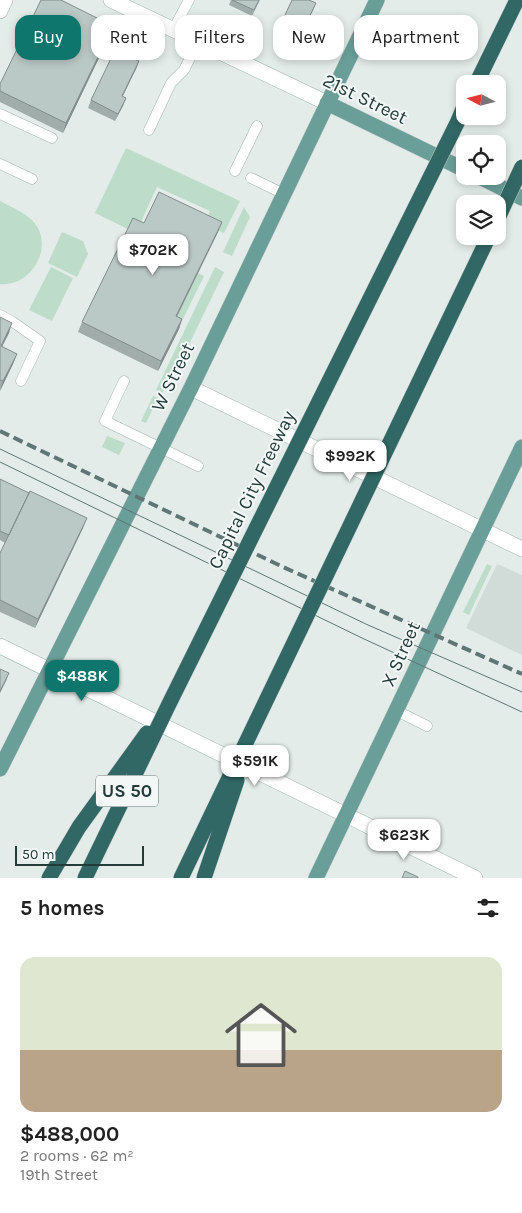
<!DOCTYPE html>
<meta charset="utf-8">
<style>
:root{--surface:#fff;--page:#f6f6f6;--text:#222;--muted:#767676;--line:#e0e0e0;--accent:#0f766e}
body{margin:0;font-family:Karla,sans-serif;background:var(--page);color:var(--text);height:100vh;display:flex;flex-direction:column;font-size:19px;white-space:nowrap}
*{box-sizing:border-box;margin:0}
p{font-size:16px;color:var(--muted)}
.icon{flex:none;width:28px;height:28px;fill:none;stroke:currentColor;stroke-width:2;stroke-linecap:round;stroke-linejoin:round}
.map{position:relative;height:878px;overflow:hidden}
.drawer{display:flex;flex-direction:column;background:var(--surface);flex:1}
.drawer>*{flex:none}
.guide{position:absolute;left:15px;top:15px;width:492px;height:45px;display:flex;gap:10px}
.needle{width:32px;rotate:277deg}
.tools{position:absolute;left:456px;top:75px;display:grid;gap:10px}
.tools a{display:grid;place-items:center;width:50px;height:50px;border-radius:10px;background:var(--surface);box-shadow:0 2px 8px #0003;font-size:25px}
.scale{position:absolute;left:15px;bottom:12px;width:129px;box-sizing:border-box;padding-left:5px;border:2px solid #233c39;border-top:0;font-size:14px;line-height:18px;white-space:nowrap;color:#233c39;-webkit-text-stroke:4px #f3f8f7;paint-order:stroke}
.price{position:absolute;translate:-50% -42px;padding:0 11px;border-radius:10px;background:#fff;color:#222;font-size:16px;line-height:32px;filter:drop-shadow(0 1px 2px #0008)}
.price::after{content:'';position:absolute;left:50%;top:30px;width:15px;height:11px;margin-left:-8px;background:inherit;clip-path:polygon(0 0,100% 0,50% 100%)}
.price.current{background:var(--accent);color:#fff}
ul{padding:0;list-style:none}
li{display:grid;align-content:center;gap:10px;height:265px;padding:0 20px}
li+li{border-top:1px solid var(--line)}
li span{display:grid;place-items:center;height:155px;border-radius:15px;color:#555}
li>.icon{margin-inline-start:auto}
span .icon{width:90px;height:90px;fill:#fffc;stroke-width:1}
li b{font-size:21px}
h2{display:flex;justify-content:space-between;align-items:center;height:60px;padding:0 20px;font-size:21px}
.pill{padding:0 18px;border-radius:15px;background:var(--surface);box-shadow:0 2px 8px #0003;font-size:18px;line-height:45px}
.pill.current{background:var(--accent);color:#fff}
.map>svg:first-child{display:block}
</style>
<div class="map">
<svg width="522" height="878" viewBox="0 0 522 878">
<rect width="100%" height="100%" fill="#e3ece9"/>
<path fill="#d1dcd8" d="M497 564 522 575V655L466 628Z"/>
<path fill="#bddcca" d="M126 148 240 201 224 233 204 224 210 211 157 187 136 233 95 213Z
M0 201C13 208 30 214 38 228 51 254 28 287 0 284Z
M244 207 250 217 232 256 223 252Z
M62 232 83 241 88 254 77 277 48 263Z
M51 267 73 278 52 321 29 310Z
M215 267 224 272 183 357 162 393 156 390Z
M198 273 204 276 180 325 174 322Z
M153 396 158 398 146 423 141 421Z
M107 436 125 443 119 455 102 447Z
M487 564 492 566 469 615 463 612Z"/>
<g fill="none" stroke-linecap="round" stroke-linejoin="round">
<g stroke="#a6b4b1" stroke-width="11">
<path id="lane" d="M173 30 189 0
M0 114 52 138
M149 130 171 83 184 70 198 42
M0 164 32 179
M235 171 257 126
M251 178 284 194
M0 315 13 322 40 341 21 381
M124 381 105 421 198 466
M397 711 427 726"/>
</g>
<g stroke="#a6b4b1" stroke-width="16">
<path id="street" d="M0 11 5 0
M191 388 522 549"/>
</g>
<g stroke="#a2b7b3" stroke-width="16">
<path id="secondary" d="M111 0 327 103
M0 646 475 878"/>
</g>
<g stroke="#c1c8c8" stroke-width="16">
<path id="primary" d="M327 103 465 170
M478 176 522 198
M0 769 191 388 377 0
M316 878 522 447"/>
</g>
<g stroke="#c1c8c8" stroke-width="16">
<path id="highway" d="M476 84 517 0
M458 121 465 104"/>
</g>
<use href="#lane" stroke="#fff" stroke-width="10"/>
<use href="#street" stroke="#fff" stroke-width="15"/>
<use href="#secondary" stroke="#fff" stroke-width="15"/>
<use href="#primary" stroke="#6a9f99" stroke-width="15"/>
<use href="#highway" stroke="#316764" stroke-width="15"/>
<path stroke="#5e7775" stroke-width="1" d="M0 449 368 625 522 692
M0 462 362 638 522 712"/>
<path stroke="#5e7775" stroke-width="4" stroke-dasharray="10 5" stroke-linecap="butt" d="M0 431 283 567 522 674"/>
<g stroke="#c1c8c8" stroke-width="16" stroke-linecap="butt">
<path id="highway-bridge" d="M498 218 522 167
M49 878 79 827 147 733
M85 878 169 704 458 121
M181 878 489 236
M204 878 237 780"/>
</g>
<use href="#highway-bridge" stroke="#316764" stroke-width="15"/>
</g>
<path fill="#a1adaa" d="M231 0H260L252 16 229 5Z
M314 8 296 45 276 36 278 30Z
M110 35 63 133 0 102V84Z
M139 61 136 69 122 97 126 98 115 121 88 108 91 100Z
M222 222 218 232 177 317 182 319 179 329 158 371 78 332 82 322 144 223Z
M0 317 9 333 2 347 17 354 13 364 0 391Z
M0 479 83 528 35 628 0 612V553L5 543 0 540Z"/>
<path fill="#838d8b" d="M316 3 314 8 296 45 298 40Z
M113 26 110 35 63 133 66 123Z
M139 61 136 69 119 104 122 96Z
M126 98 123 106 115 121 118 114Z
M222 222 218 232 172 326 176 316Z
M182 319 179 329 158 371 161 361Z
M12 323 9 333 0 350V348Z
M17 354 13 364 0 391 3 381Z
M87 518 83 528 35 628 38 619Z
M9 673 6 681 0 693V691Z"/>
<path fill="#bbc9c6" stroke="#838d8b" d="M41 0H61L113 26 66 123 0 91V84Z
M232 0H259L254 10Z
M292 0H309L316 3 298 40 278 30Z
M115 50 139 61 122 96 126 98 118 114 91 100Z
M159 192 222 222 176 316 182 319 161 361 82 322 133 218 144 223Z
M0 317 12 323 1 346 17 354 3 381 0 380Z
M0 479 29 493 9 535 0 531Z
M30 491 87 518 38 619 0 600V553Z
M0 669 9 673 0 691Z
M405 871 418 877V878H402Z"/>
<g text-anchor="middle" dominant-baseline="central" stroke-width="4" stroke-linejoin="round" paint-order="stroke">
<rect fill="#f3f8f7" stroke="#617472" stroke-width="1" x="96" y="775.5" width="62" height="31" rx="4"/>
<g font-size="18" font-weight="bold" fill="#233c39">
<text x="127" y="791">US 50</text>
</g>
<g font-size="19" fill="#233c39" stroke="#f3f8f7">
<text transform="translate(365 99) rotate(26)">21st Street</text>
<text transform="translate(173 377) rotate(-64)">W Street</text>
<text transform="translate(252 490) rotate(-64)">Capital City Freeway</text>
<text transform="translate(401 654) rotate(-66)">X Street</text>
</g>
</g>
</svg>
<div class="tools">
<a><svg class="needle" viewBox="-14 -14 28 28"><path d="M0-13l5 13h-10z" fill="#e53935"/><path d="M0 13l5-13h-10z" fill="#767676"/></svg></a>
<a><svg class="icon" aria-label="locate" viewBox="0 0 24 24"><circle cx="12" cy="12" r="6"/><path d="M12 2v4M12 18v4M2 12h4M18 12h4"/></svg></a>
<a><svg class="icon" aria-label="layers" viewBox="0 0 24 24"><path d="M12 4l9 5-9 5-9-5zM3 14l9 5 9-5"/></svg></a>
</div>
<div class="scale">50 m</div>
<b class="price" style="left:153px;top:276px">$702K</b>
<b class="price" style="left:350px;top:482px">$992K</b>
<b class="price current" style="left:82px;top:702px">$488K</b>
<b class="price" style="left:255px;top:787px">$591K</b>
<b class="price" style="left:404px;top:861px">$623K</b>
<div class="guide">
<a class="pill current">Buy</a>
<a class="pill">Rent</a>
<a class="pill">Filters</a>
<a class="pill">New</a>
<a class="pill">Apartment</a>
</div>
</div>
<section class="drawer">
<h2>5 homes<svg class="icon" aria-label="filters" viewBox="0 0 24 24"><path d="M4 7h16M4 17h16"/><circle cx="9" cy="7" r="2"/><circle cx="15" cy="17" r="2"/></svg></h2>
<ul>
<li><span style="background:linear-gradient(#dfe7d0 60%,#b9a48a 0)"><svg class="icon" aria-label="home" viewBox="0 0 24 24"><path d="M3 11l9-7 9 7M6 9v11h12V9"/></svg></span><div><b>$488,000</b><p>2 rooms · 62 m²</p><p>19th Street</p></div></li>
</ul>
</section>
